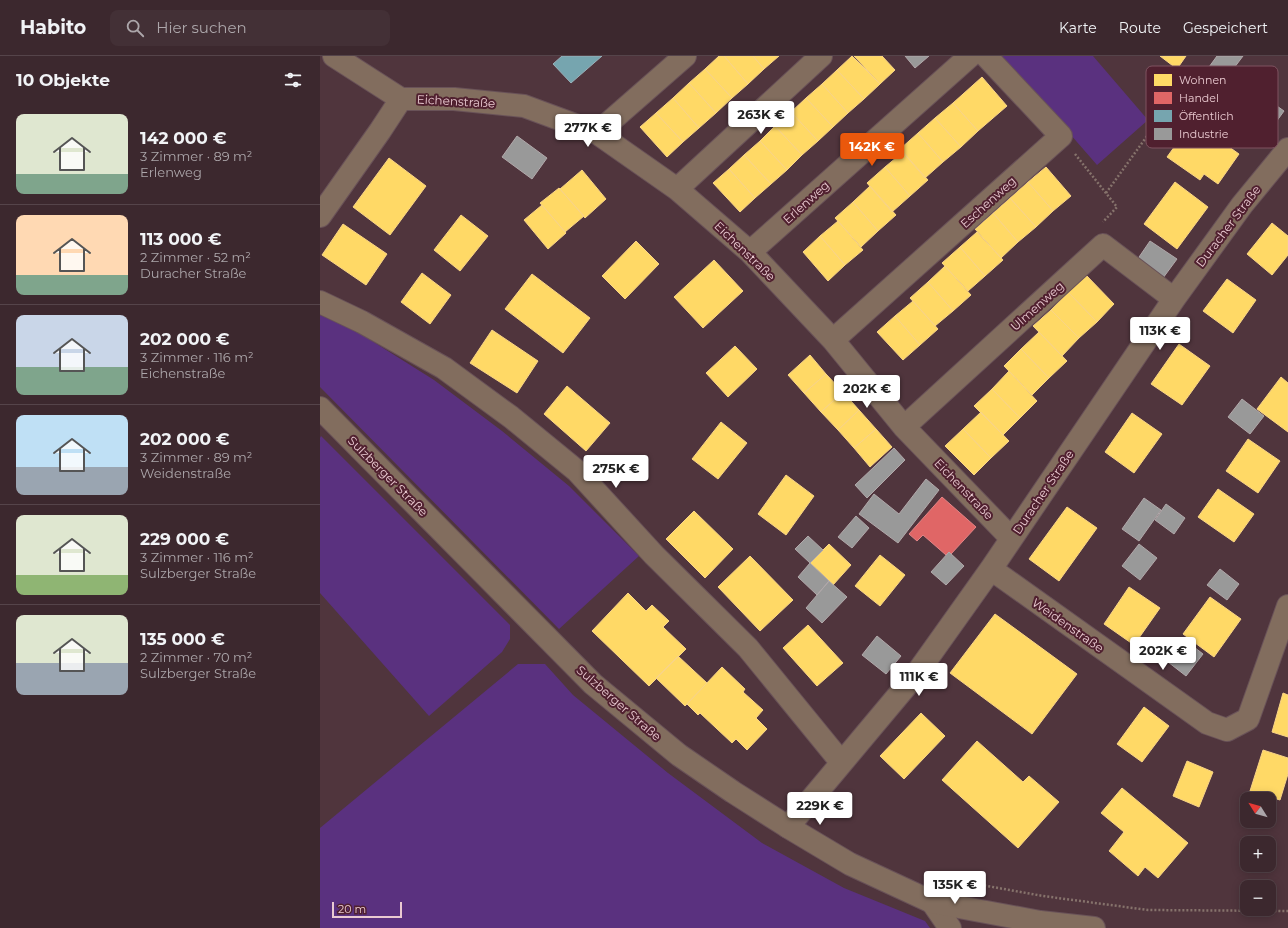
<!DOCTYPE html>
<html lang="de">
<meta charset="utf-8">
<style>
:root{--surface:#3c282e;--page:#433036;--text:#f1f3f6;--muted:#aca6aa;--line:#55444a;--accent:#ea580c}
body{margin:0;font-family:Montserrat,sans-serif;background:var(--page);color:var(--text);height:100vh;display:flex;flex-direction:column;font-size:15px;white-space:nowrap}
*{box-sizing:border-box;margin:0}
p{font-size:13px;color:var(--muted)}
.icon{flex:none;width:22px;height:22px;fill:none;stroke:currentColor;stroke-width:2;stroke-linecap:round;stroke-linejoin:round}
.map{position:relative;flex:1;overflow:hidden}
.side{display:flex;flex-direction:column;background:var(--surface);width:320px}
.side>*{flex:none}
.needle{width:26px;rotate:307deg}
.fabs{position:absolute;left:920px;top:736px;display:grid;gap:8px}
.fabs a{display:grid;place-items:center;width:36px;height:36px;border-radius:8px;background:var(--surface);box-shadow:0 2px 10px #0003,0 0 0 1px var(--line);font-size:20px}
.scale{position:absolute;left:12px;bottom:10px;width:70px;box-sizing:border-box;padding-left:4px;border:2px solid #eacad1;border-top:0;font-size:11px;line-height:14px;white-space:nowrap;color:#eacad1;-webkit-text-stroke:3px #50202f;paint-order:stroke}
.price{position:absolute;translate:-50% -34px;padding:0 9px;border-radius:4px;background:#fff;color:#222;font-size:13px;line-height:26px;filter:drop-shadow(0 1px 2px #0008)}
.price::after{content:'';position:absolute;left:50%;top:24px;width:12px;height:9px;margin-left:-6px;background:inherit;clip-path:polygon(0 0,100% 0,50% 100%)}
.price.current{background:var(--accent);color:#fff}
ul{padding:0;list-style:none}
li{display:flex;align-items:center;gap:12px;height:100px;padding:0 16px}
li+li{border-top:1px solid var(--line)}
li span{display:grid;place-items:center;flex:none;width:112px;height:80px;border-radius:8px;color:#555}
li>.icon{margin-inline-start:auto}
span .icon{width:48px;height:48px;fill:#fffc;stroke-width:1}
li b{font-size:17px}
h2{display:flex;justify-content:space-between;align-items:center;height:48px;padding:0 16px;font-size:17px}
header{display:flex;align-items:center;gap:24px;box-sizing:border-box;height:56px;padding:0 20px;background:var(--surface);border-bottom:1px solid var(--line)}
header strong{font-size:19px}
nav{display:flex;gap:22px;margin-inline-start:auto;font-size:14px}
.search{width:280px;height:36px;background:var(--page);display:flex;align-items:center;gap:10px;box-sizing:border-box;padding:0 14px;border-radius:8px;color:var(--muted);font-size:15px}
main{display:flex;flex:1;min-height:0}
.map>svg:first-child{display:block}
</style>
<header>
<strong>Habito</strong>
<div class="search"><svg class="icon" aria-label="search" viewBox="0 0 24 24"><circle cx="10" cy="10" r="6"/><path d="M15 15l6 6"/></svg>Hier suchen</div>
<nav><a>Karte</a><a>Route</a><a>Gespeichert</a></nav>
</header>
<main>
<section class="side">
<h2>10 Objekte<svg class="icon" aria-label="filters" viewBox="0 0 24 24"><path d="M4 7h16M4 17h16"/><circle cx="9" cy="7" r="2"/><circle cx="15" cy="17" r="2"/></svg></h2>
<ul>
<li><span style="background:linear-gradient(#dfe7d0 75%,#7fa58c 0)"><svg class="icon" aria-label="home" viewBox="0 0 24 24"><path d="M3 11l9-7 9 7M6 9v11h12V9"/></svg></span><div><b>142 000 €</b><p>3 Zimmer · 89 m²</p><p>Erlenweg</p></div></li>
<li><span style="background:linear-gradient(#ffd9b3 75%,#7fa58c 0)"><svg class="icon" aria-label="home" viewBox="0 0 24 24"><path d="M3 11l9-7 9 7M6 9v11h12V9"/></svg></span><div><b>113 000 €</b><p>2 Zimmer · 52 m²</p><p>Duracher Straße</p></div></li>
<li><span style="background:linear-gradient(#c9d6e8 65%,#7fa58c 0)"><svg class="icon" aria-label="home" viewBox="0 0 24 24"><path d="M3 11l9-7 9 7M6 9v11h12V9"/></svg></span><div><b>202 000 €</b><p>3 Zimmer · 116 m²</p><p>Eichenstraße</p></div></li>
<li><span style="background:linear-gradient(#bfe0f5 65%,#9aa5b1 0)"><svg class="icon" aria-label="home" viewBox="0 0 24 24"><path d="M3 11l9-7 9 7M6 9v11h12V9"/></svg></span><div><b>202 000 €</b><p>3 Zimmer · 89 m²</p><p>Weidenstraße</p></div></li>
<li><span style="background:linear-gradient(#dfe7d0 75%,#8fb573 0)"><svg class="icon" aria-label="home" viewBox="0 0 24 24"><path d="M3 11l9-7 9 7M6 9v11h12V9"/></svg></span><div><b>229 000 €</b><p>3 Zimmer · 116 m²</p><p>Sulzberger Straße</p></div></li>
<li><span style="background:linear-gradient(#dfe7d0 60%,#9aa5b1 0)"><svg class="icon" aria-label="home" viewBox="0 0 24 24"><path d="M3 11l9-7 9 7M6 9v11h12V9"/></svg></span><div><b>135 000 €</b><p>2 Zimmer · 70 m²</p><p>Sulzberger Straße</p></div></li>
</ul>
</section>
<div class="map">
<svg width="968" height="872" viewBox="0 0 968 872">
<rect width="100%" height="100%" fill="#50353d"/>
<path fill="#5a317f" d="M682 0H773L828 64 777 109Z
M0 259 36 275 114 324 182 375 249 430 319 500 239 573 0 331Z
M1 380 190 569V583L182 596 109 660 0 537V382Z
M198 608H225L253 639 348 717 442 787 524 832 605 865 610 872H0V772Z"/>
<path fill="#ffd966" stroke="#f9d486" d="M399 0H404L428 28 412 42 385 13Z
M404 0H433L444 13 428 28Z
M433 0H459L444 13Z
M532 0 560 28 544 43 517 14Z
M534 0H562L575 14 560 28Z
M840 0H866L857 13Z
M385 13 412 42 396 57 369 27Z
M517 14 544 43 528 57 502 28Z
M662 21 687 50 658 75 633 47Z
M369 27 396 57 379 72 353 42Z
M502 28 528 57 513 71 486 42Z
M353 42 379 72 363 86 336 57Z
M486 42 513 71 498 85 471 56Z
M633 47 658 75 641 91 615 62Z
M471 56 498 85 482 99 455 70Z
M336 57 363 86 347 101 320 71Z
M615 62 641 91 623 106 598 77Z
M873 65 919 98 898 128 884 118 880 124 847 101Z
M455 70 482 99 467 114 440 85Z
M598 77 623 106 605 122 580 93Z
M440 85 467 114 451 128 424 99Z
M583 96 608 124 590 140 565 111Z
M424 99 451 128 435 142 409 113Z
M69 102 106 130 70 179 33 151Z
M565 111 590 140 572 156 547 127Z
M726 111 751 140 733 155 708 126Z
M409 113 435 142 420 156 393 127Z
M262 114 286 143 265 162 240 133Z
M708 126 733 155 716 171 690 142Z
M855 126 888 151 857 193 824 168Z
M550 130 576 159 558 175 533 146Z
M239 132 264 160 245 176 220 147Z
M690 142 716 171 698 186 673 157Z
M533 146 558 175 541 191 515 162Z
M222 149 246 177 228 193 204 164Z
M673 157 698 186 681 202 655 173Z
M141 159 168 180 140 215 114 194Z
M518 165 543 194 525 209 500 180Z
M952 167 968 180V199L952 219 927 198Z
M23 168 67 198 46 229 2 199Z
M657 176 683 204 665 220 640 191Z
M500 180 525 209 508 225 483 196Z
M316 185 339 208 305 243 282 220Z
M640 191 665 220 648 235 622 207Z
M394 204 423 235 383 272 354 241Z
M625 210 651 239 633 255 608 226Z
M102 217 131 239 110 268 81 246Z
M212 218 270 262 243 297 185 253Z
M766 219 794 248 777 266 748 236Z
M907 223 936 244 913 277 883 255Z
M608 226 633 255 615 270 590 242Z
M748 236 777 266 759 282 731 254Z
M593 245 618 273 600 289 575 260Z
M731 254 759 282 742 300 713 270Z
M575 260 600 289 583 304 557 276Z
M172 274 218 305 197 337 150 307Z
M719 276 747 305 729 322 701 293Z
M859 288 890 310 862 349 831 328Z
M415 290 437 313 408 341 386 317Z
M701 293 729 322 712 339 684 310Z
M490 299 506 318 484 337 468 319Z
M689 315 717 345 700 362 672 333Z
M506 318 523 336 501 356 484 337Z
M961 321 968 327V376L937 353Z
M247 330 290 367 266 395 224 358Z
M672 333 700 362 683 379 654 350Z
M523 336 539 354 518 374 501 356Z
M539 354 556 373 534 392 518 374Z
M661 356 689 385 671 402 643 373Z
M812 357 842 378 814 417 785 396Z
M401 366 427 387 398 423 372 403Z
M556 373 572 391 550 411 534 392Z
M643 373 671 402 654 419 625 390Z
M928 383 960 405 938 437 906 415Z
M466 419 494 440 466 479 438 458Z
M898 433 934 458 914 486 878 461Z
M747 451 777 472 739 525 709 503Z
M374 455 413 493 385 522 346 483Z
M509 488 531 509 513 529 490 507Z
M560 499 585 519 560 550 535 530Z
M430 500 473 544 440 575 398 531Z
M809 531 840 552 814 589 784 568Z
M308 537 326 555 332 549 349 565 343 571 366 593 329 630 272 575Z
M890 541 921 563 894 601 863 578Z
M675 558 757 618 712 678 630 617Z
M488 569 523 607 497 630 463 592Z
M358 600 387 627 365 650 336 622Z
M402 611 425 633 423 636 443 654 436 662 447 673 427 694 416 683 412 687 380 657 378 659 367 648Z
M963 637 968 639V681L952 676Z
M824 651 849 670 822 706 797 688Z
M601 657 625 680 584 723 560 700Z
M657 685 703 726 709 720 739 746 698 792 622 724Z
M943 694 968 702V718L960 744 930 735Z
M867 705 893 716 879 751 853 740Z
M802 732 868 787 838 822 825 811 818 820 789 795 804 776 781 757Z"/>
<path fill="#e06666" stroke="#e38486" d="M622 441 656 471 631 498 629 496 626 499 603 479 597 485 589 478Z"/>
<path fill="#76a5af" stroke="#99b0b9" d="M242 0H282L251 27 233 8Z"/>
<path fill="#999" stroke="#b1a8aa" d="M585 0H609L595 12Z
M897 0H923L884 52 868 40Z
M937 36 964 55 951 73 925 54Z
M197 80 227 102 212 123 182 101Z
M830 185 857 203 843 222 817 204Z
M922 343 944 360 930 378 908 361Z
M574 392 585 404 547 442 535 429Z
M606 423 619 434 578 487 539 458 554 438 579 458Z
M824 442 841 454 819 485 802 473Z
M846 448 865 462 854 478 835 464Z
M536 460 549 472 532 492 518 481Z
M488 480 503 494 490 507 475 493Z
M819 488 837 502 820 524 802 510Z
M629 496 644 510 626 529 611 516Z
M490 507 509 525 497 539 478 521Z
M900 513 919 528 907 544 887 529Z
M509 525 527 541 502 567 486 552Z
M557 580 581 600 566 618 542 599Z
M865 584 883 598 866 620 848 606Z"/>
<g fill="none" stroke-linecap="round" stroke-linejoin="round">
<g stroke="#695258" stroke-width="24">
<path id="minor" d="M14 0 81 43H134L204 50 277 77 357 133 430 196 513 284 584 371 691 482
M277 77 365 0
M357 133 501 0
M0 160 60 75 81 43
M430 196 650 0
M0 246 42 266 124 312 191 361 257 415 334 499 428 592 521 706
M513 284 741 80 666 0
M584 371 783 189 854 243
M671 513 887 667 907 674 928 663 968 550
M468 771 597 617 671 513 854 243 922 149 968 93
M612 846 630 872"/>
</g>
<g stroke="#695258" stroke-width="24">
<path id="tertiary" d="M0 352 273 628 359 699 413 736 468 771 530 808 612 846 720 866 774 872"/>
</g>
<path stroke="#86736c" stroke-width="2.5" stroke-dasharray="2 2" stroke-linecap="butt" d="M755 98 797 151 783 166
M786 137 843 58
M617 821 723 840 828 854 968 855"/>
<use href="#minor" stroke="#826d5e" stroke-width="22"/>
<use href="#tertiary" stroke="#826d5e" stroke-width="22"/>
</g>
<g text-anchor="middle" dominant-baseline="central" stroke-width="4" stroke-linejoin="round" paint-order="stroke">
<g font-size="12" fill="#eacad1" stroke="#50202f">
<text transform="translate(136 45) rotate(3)">Eichenstraße</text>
<text transform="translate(486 146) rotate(-42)">Erlenweg</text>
<text transform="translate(668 146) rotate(-42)">Eschenweg</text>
<text transform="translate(908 170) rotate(-53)">Duracher Straße</text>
<text transform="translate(425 195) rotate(44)">Eichenstraße</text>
<text transform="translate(717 250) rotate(-42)">Ulmenweg</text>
<text transform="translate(68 420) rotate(45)">Sulzberger Straße</text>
<text transform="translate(644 433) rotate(46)">Eichenstraße</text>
<text transform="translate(723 436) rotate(-56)">Duracher Straße</text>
<text transform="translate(748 569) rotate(35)">Weidenstraße</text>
<text transform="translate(299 647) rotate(41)">Sulzberger Straße</text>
</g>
</g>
<rect x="826" y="10" width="132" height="82" rx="6" fill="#50202f" stroke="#7e5360" stroke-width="1"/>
<rect x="834" y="18" width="18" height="12" fill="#ffd966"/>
<rect x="834" y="36" width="18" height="12" fill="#e06666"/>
<rect x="834" y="54" width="18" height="12" fill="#76a5af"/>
<rect x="834" y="72" width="18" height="12" fill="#999"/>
<g font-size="11" fill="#eacad1">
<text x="859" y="28">Wohnen</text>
<text x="859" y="46">Handel</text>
<text x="859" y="64">Öffentlich</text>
<text x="859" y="82">Industrie</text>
</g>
</svg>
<div class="fabs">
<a><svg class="needle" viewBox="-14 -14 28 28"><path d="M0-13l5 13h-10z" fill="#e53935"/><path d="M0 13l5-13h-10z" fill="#aca6aa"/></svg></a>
<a>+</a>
<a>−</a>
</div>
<div class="scale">20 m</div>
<b class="price" style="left:441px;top:79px">263K €</b>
<b class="price" style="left:268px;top:92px">277K €</b>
<b class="price current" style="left:552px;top:111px">142K €</b>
<b class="price" style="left:840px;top:295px">113K €</b>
<b class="price" style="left:547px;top:353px">202K €</b>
<b class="price" style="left:296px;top:433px">275K €</b>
<b class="price" style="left:843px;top:615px">202K €</b>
<b class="price" style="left:599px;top:641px">111K €</b>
<b class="price" style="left:500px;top:770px">229K €</b>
<b class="price" style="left:635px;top:849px">135K €</b>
</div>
</main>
